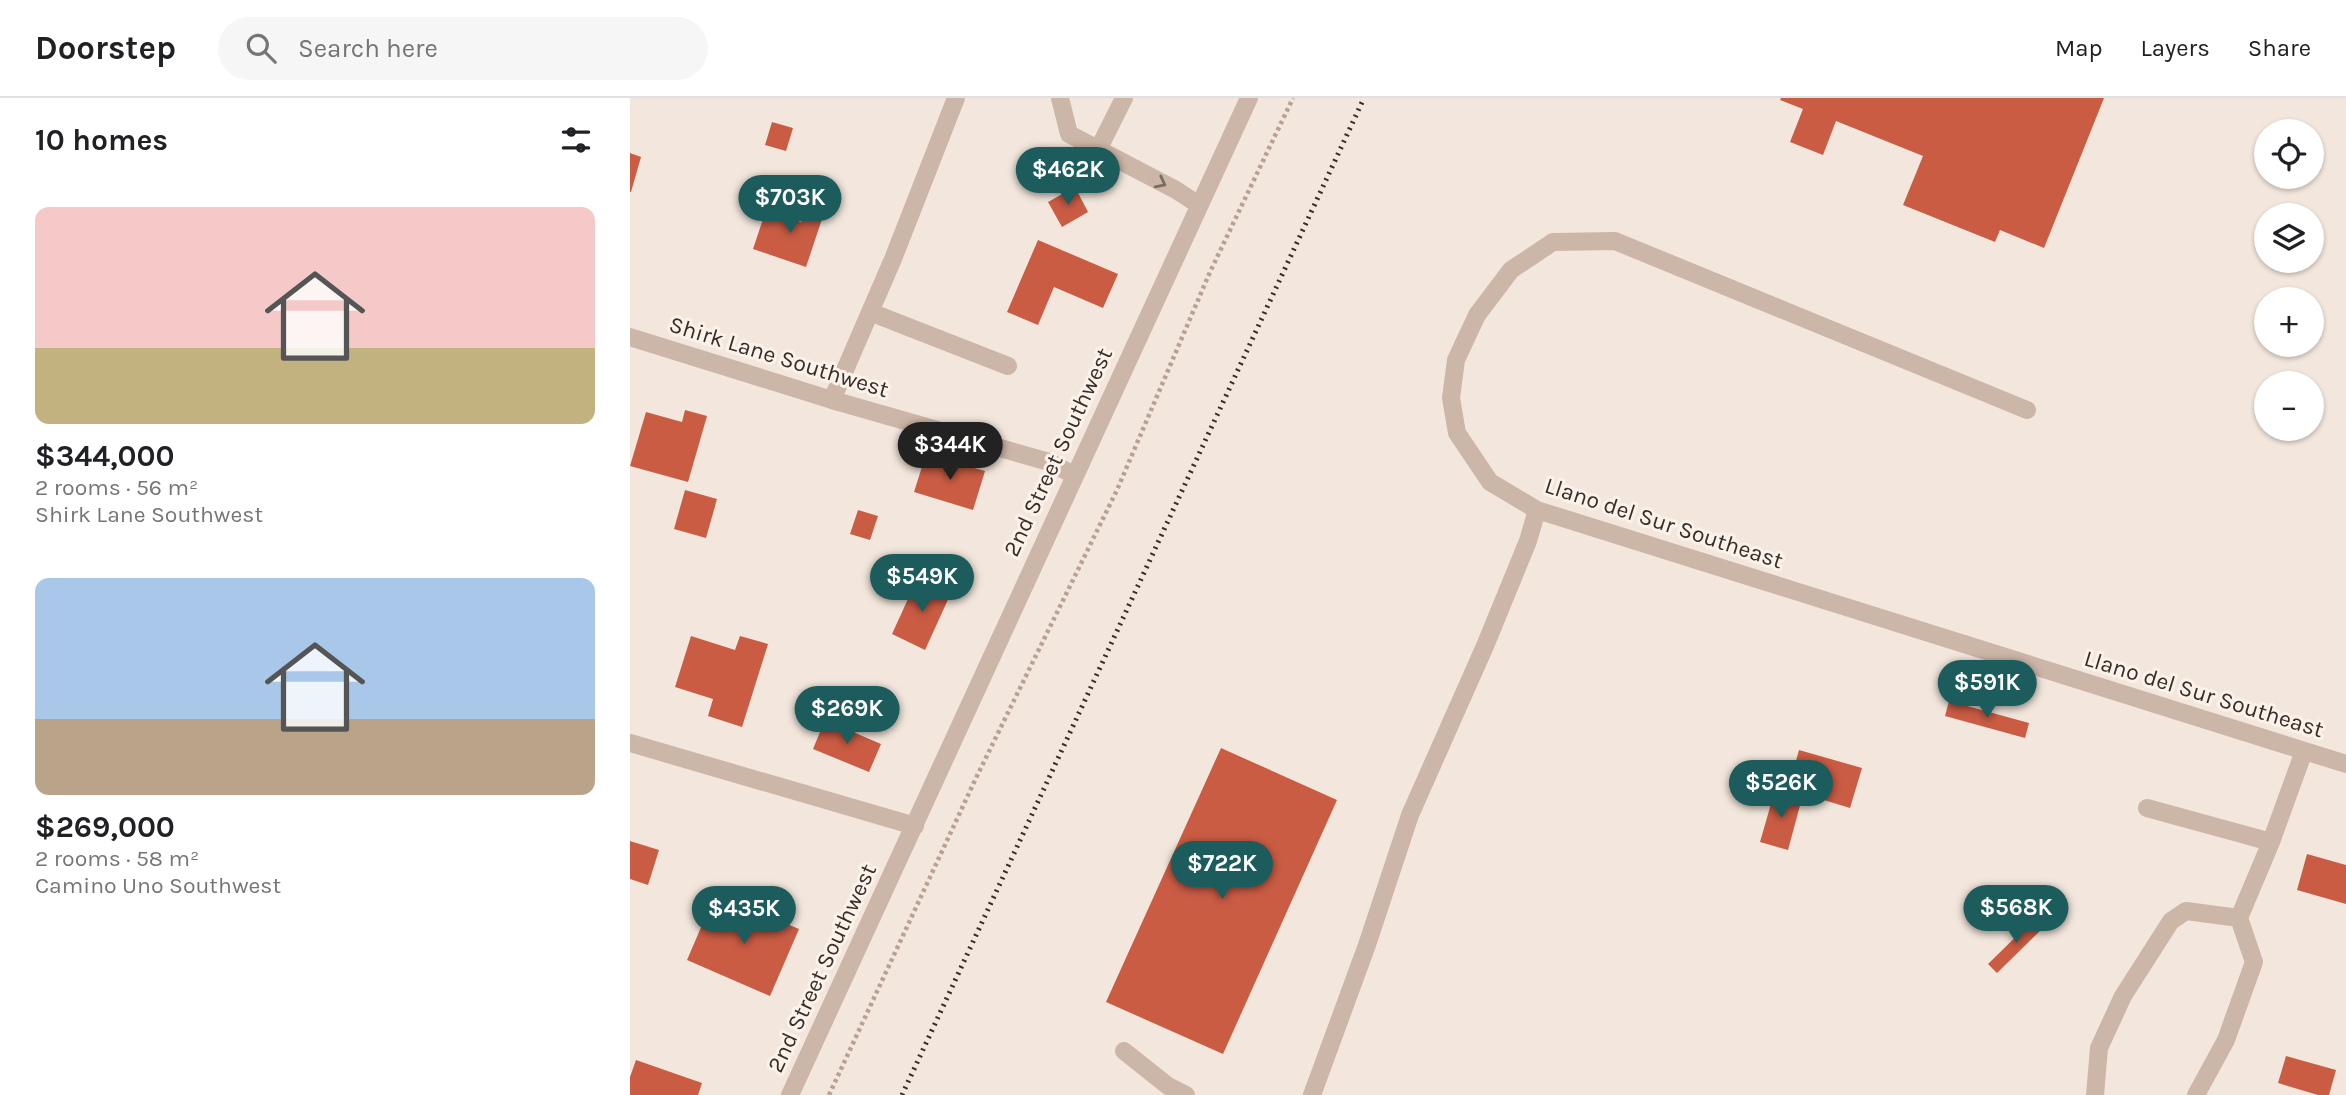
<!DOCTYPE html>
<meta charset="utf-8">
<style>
:root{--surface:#fff;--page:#f6f6f6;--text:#202124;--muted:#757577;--line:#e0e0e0;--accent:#1c5c5c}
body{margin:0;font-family:Karla,sans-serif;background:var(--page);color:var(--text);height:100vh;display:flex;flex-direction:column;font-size:26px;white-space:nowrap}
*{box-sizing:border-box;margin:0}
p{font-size:23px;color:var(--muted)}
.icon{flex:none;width:38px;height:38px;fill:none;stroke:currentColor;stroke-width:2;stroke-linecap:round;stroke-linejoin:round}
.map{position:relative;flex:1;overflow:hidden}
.drawer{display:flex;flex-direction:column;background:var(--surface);width:630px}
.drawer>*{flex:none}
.fabs{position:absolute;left:1624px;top:21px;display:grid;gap:14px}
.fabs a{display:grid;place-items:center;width:70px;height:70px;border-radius:50%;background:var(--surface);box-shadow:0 2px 5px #0004;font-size:35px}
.price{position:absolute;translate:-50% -60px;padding:0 16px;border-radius:24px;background:var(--accent);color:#fff;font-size:23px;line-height:46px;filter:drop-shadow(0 2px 4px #0008)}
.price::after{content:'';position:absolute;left:50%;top:42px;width:21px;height:16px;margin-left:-10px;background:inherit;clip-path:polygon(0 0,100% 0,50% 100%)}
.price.selected{background:#222;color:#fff}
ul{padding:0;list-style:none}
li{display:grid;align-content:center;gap:14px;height:371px;padding:0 35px}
li span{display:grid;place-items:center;height:217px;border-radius:14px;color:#555}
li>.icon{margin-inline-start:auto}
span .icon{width:126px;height:126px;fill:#fffc;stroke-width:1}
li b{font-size:30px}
h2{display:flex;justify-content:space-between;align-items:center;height:84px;padding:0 35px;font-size:30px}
header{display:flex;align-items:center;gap:42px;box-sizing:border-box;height:98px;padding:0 35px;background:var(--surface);border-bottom:2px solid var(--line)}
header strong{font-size:33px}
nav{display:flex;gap:38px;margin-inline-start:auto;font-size:24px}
.search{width:490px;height:63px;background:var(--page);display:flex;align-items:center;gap:18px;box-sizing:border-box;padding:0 24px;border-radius:38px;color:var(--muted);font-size:26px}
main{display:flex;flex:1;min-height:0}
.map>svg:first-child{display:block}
</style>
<header>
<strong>Doorstep</strong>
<div class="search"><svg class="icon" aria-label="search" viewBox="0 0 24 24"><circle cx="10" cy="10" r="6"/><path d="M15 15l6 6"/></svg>Search here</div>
<nav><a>Map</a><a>Layers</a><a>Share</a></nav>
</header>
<main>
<section class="drawer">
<h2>10 homes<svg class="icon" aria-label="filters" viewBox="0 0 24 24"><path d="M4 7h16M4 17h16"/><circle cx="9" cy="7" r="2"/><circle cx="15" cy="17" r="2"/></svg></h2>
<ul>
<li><span style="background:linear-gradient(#f6c9c9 65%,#c2b280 0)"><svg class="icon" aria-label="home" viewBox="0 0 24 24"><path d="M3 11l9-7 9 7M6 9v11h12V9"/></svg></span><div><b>$344,000</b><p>2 rooms · 56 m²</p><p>Shirk Lane Southwest</p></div></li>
<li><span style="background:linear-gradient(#a9c7e8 65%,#b9a48a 0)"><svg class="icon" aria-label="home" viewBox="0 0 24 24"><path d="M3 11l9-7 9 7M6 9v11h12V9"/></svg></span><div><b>$269,000</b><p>2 rooms · 58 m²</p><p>Camino Uno Southwest</p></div></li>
</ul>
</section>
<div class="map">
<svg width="1716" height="997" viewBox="0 0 1716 997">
<rect width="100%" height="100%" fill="#f3e7dd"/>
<path fill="#cb5c44" d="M1151 0H1474L1414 150 1370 132 1365 144 1273 107 1293 58 1206 23 1193 57 1160 44 1173 11 1150 2Z
M142 24 163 30 156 53 135 47Z
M0 55 11 59 1 94H0Z
M445 89 458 114 432 129 418 104Z
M178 103 196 109 176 169 123 151 136 112 171 124Z
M408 142 488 176 473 210 424 189 408 227 377 214Z
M55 312 77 318 58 384 0 368 16 314 52 324Z
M296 356 355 373 343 412 284 394Z
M55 392 87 401 76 440 44 431Z
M228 412 248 418 240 442 220 436Z
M288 479 321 495 295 552 262 536Z
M61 538 105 552 110 538 138 546 112 629 78 618 83 601 45 589Z
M1319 603 1399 625 1395 640 1315 618Z
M195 622 251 646 239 674 183 651Z
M591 650 707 702 593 956 476 904Z
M1169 652 1232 670 1220 710 1158 691Z
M1145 692 1172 700 1158 752 1130 744Z
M0 743 29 752 18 787 0 781Z
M1677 756 1716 767V806L1667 792Z
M105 804 169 831 140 898 57 862 81 806 100 815Z
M1406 819 1415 828 1367 875 1358 866Z
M1656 958 1706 972 1699 997H1688L1648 985Z
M6 962 72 985 68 997H0V979Z"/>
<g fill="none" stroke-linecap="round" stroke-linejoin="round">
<path stroke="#b8a092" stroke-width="4.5" stroke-dasharray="3.5 3.5" stroke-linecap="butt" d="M199 997 346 680 487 392 580 174 663 0"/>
<path stroke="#ccb6a8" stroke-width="18" d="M430 0 439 36 546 92 569 107
M468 52 494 0
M240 214 378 268
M0 239 202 302 419 364 444 377
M202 302 263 161 326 0
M1397 312 985 143 923 144 881 172 847 217 826 262 821 300 827 335 860 384 907 412 1716 666
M0 645 285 728
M1517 710 1641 744
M494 953 538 988 556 997
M160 997 619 0
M682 997 737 847 780 717 855 548 898 443 907 412
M1465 997 1469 950 1493 898 1541 823 1556 813 1609 820
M1566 997 1596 942 1624 864 1609 820 1641 744 1674 653"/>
<path stroke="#392d29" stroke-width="5" stroke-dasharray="2 5" stroke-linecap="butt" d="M272 997 734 0"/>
</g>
<defs><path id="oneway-chevron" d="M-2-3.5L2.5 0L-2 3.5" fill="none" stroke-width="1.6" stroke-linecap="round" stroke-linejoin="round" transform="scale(1.75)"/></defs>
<use stroke="#7b6b62" href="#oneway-chevron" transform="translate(531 85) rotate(27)"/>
<g text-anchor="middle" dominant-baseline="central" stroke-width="6" stroke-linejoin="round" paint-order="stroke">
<g font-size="23" fill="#392d29" stroke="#fbf2ea">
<text transform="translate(149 259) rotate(17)">Shirk Lane Southwest</text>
<text transform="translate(428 354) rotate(-65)">2nd Street Southwest</text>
<text transform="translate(1034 425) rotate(18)">Llano del Sur Southeast</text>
<text transform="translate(1574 596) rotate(17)">Llano del Sur Southeast</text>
<text transform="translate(192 870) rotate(-65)">2nd Street Southwest</text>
</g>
</g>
</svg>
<div class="fabs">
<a><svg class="icon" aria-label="locate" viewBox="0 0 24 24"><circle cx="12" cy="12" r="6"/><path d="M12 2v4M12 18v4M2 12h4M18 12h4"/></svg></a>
<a><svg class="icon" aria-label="layers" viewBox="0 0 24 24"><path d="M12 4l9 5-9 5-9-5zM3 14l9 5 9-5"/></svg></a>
<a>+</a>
<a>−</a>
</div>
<b class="price" style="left:438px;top:109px">$462K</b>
<b class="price" style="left:160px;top:137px">$703K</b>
<b class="price selected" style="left:320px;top:384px">$344K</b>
<b class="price" style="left:292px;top:516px">$549K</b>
<b class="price" style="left:1357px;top:622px">$591K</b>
<b class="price" style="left:217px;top:648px">$269K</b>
<b class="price" style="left:1151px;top:722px">$526K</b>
<b class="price" style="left:592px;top:803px">$722K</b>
<b class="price" style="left:1386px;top:847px">$568K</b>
<b class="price" style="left:114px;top:848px">$435K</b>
</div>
</main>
